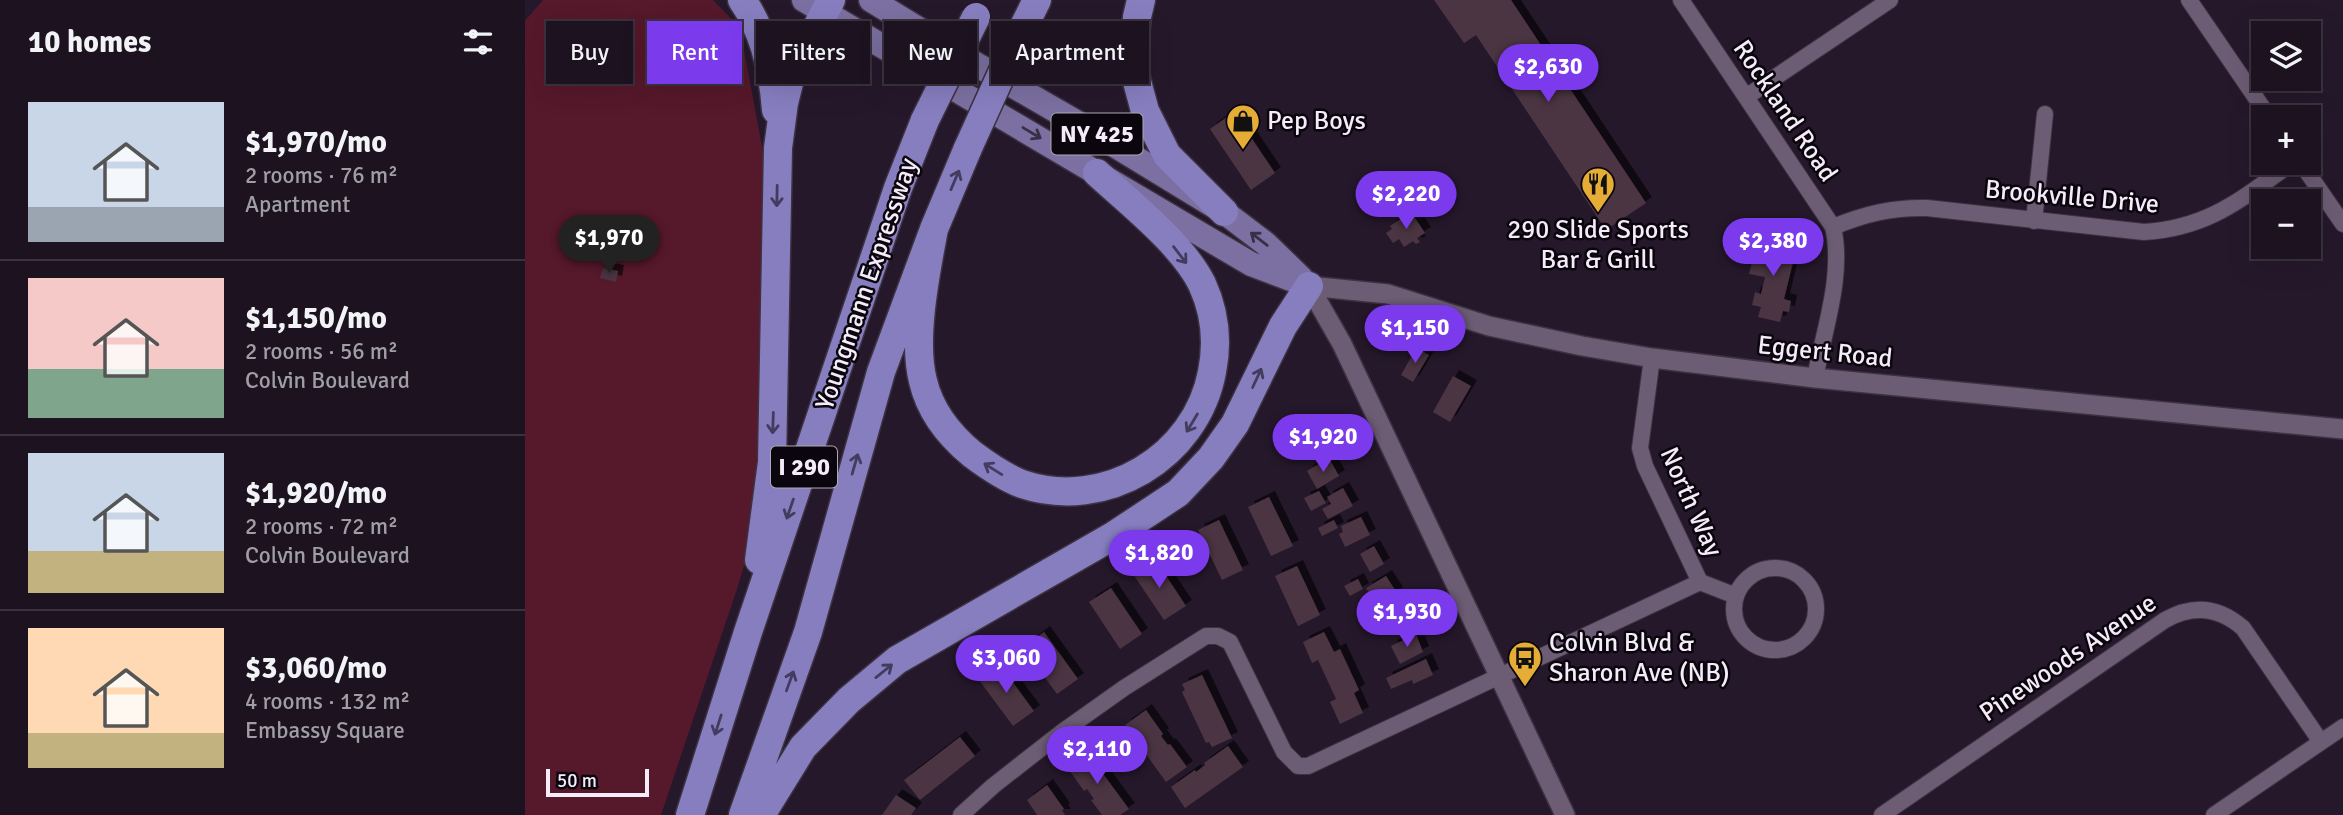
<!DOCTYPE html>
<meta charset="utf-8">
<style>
:root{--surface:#1c1220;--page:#29202d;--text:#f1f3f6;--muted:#a09ea5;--line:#3a323e;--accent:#7c3aed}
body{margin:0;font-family:Signika,sans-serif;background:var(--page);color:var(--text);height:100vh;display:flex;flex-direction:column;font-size:26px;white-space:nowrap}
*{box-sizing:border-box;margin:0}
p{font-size:23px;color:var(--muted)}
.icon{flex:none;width:38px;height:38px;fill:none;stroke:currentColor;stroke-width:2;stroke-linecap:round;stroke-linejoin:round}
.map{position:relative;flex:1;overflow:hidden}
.panel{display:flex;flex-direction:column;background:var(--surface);width:525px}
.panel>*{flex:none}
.banner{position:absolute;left:21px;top:21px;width:665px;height:63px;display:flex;gap:14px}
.fabs{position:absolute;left:1726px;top:21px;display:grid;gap:14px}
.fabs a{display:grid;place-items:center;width:70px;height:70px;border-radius:0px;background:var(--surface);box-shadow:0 7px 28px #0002,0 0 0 2px var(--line);font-size:35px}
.scale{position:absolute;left:21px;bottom:18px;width:103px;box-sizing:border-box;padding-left:7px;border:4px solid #f5ecf9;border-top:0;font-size:19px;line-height:24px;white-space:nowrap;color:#f5ecf9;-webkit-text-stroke:5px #0b060e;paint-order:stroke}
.price{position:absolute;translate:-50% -60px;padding:0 16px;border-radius:24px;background:var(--accent);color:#fff;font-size:23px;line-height:46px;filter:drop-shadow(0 2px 4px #0008)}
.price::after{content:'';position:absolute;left:50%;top:42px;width:21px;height:16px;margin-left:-10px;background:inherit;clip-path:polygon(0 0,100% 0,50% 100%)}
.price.on{background:#222;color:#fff}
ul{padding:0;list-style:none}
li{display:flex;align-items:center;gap:21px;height:175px;padding:0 28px}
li+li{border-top:2px solid var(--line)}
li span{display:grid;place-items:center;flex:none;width:196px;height:140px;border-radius:0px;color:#555}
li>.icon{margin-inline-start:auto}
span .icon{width:84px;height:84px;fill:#fffc;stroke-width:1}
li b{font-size:30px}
h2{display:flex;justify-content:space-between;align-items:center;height:84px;padding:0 28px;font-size:30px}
.pill{padding:0 24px;border-radius:0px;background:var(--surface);box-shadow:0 7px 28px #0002,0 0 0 2px var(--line);font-size:24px;line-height:63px}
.pill.on{background:var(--accent);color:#fff}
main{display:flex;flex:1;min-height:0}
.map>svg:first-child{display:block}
</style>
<main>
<section class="panel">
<h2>10 homes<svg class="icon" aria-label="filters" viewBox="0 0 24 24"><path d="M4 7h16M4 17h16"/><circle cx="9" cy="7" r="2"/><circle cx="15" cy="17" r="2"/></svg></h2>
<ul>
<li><span style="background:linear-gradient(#c9d6e8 75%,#9aa5b1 0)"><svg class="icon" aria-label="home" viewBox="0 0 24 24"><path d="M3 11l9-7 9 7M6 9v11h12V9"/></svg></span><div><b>$1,970/mo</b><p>2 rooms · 76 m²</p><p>Apartment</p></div></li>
<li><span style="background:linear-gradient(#f6c9c9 65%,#7fa58c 0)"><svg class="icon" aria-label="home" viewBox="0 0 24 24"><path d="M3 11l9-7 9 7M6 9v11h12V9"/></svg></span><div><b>$1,150/mo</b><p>2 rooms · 56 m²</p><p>Colvin Boulevard</p></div></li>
<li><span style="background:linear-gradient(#c9d6e8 70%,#c2b280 0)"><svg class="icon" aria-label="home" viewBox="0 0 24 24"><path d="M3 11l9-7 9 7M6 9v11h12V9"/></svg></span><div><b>$1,920/mo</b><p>2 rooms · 72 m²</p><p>Colvin Boulevard</p></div></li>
<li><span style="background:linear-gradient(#ffd9b3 75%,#c2b280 0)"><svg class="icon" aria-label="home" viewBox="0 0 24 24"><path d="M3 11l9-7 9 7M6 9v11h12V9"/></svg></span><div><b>$3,060/mo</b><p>4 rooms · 132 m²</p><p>Embassy Square</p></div></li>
</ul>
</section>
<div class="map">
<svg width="1818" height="815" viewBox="0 0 1818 815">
<defs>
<filter id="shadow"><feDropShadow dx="6" dy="-6" stdDeviation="0" flood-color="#0009"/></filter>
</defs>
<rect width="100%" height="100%" fill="#25182b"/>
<path fill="#56182b" d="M18 0H188L215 28 238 152V417L228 535 212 589 136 815H0V21Z"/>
<path fill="#4b3443" filter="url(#shadow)" d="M909 0H986L1121 203 1081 230 951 35 939 43Z
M709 112 750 173 726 190 685 129Z
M886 212 900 233 892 238 895 242 891 244 888 241 879 247 874 239 868 243 861 233 867 229 865 226Z
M1241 238 1272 246 1259 299 1266 301 1264 312 1258 311 1255 322 1233 317 1236 307 1227 305 1230 292 1236 294 1240 277 1224 274 1229 254 1237 256Z
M78 268 93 271 91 282 75 278Z
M891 348 904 355 888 382 876 375Z
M928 376 946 386 925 422 908 412Z
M804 458 814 476 792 489 782 471Z
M818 488 828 506 803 519 797 509 806 504 802 497Z
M794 491 801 503 786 511 779 498Z
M744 497 768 546 746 556 723 507Z
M836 517 845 535 820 547 814 534 818 532 816 526Z
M694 520 718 570 697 580 673 530Z
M809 520 813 528 797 536 793 528Z
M849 546 859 564 845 572 835 554Z
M630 559 661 606 639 620 608 574Z
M772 566 795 615 773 626 750 576Z
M861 576 872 593 852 606 841 588Z
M833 579 838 589 825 596 819 586Z
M586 588 617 634 595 649 564 602Z
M874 606 884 624 870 632 860 614Z
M519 632 553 679 532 694 498 648Z
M799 632 809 652 815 649 834 690 829 693 838 713 815 724 805 702 811 699 793 660 787 663 778 642Z
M891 634 898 652 875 664 866 646Z
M901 659 908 675 888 684 887 680 866 689 861 678Z
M475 665 509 711 488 726 454 680Z
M677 675 707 738 687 747 684 742 681 743 657 692 660 690 657 684Z
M621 710 638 734 636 736 643 745 645 744 662 767 641 782 600 725Z
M435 737 450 756 395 800 379 780Z
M703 746 718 767 660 808 646 787 670 770 671 772 680 765 679 763Z
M562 752 604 809 595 815H577L566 800 569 799 562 789 559 791 542 767Z
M522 785 539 809 537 810 540 815H512L502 800Z
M371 795 391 808 386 815H357Z"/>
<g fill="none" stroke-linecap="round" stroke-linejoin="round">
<g stroke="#3c3241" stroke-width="18">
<path id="minor" d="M1156 0 1308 227C1319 275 1299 330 1290 378
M1664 0 1744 117
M1221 97 1365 0
M1776 163 1818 224
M1509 221 1520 114
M1308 227C1340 214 1368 207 1402 208L1619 232C1684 228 1716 199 1767 163
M1127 358 1115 448 1120 466 1175 582
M1209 609a41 41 0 1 1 82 0a41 41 0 1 1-82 0Z
M1175 582 1211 596
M436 815 468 786 537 732 599 688 681 636H693L705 642 759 752 773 766H783L1175 582
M1357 815 1640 620C1668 604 1694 607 1718 628L1796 742
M1689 815 1818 727"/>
</g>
<g stroke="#3c3241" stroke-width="22">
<path id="tertiary" d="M784 286 863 294 964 326 1057 346 1127 358 1290 378 1818 429
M784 286 817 344 1040 815"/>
</g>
<g stroke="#3c3241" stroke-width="27">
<path id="primary" d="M279 0 726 264 784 286
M346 0 454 66 563 129 699 212 741 244 776 278"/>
</g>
<g stroke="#3c3241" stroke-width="31">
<path id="motorway" d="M217 0C239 31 248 72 251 110
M616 0 612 17 607 63 620 111 642 155 699 212
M492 40 512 0
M409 229C401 272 387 339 398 381 405 411 424 435 447 454 463 466 479 477 497 484 580 512 671 457 687 372 693 342 690 312 677 284 658 245 605 203 572 173
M234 560 247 462 253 148 259 103 265 79 306 0
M165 815 223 632 373 188 400 120
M218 815 283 632 356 372 409 229 443 148
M236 815 278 747 324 700 372 660 588 536 653 493 686 458 710 424 758 326 784 286"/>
</g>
<use href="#minor" stroke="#6c5c74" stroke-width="16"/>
<use href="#tertiary" stroke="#6c5c74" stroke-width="19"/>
<use href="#primary" stroke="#7c70a2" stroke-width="24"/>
<use href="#motorway" stroke="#877ec0" stroke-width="28"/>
<g stroke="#3c3241" stroke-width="31" stroke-linecap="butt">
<path id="motorway-bridge" d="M400 120 451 17
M443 148 492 40"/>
</g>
<use href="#motorway-bridge" stroke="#877ec0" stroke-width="28"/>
</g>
<defs><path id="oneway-shaft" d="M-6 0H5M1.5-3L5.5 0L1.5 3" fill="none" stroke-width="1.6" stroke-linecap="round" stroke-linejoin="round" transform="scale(1.75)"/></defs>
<g stroke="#383049">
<use href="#oneway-shaft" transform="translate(507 133) rotate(31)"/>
<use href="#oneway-shaft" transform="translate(734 239) rotate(-142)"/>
</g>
<g stroke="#433c5e">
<use href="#oneway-shaft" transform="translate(430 180) rotate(-67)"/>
<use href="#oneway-shaft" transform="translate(252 196) rotate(91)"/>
<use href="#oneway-shaft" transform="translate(655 255) rotate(52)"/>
<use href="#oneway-shaft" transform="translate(732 378) rotate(-65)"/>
<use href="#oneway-shaft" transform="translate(248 423) rotate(92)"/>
<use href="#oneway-shaft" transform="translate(667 423) rotate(121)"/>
<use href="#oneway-shaft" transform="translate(330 464) rotate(-74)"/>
<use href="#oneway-shaft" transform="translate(468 469) rotate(-148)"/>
<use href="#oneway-shaft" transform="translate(265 509) rotate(109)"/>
<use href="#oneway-shaft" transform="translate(359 671) rotate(-39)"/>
<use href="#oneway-shaft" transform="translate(265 681) rotate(-70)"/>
<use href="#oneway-shaft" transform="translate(193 725) rotate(108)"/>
</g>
<defs>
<g id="shop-pin" transform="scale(1.75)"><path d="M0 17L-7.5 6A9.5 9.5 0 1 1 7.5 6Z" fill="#e5ad35" stroke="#0b060e"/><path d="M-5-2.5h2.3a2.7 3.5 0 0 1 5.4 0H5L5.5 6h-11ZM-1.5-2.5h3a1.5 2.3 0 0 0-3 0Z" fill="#111"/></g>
<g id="restaurant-pin" transform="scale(1.75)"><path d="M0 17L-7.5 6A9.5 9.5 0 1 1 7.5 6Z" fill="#e5ad35" stroke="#0b060e"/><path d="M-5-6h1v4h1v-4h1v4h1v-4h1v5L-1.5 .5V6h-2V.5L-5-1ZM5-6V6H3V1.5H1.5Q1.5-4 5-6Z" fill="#111"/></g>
<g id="bus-pin" transform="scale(1.75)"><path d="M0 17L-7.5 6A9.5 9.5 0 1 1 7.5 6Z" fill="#e5ad35" stroke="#0b060e"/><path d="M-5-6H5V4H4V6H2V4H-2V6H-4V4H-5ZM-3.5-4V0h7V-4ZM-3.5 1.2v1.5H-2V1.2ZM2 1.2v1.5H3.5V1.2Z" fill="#111"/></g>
</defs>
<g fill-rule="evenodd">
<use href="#shop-pin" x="718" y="121"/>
<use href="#restaurant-pin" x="1073" y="184"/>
<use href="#bus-pin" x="1000" y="658"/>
</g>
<g text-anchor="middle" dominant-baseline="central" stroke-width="5" stroke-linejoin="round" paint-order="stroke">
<g fill="#0b060e" stroke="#afa7b2" stroke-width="2">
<rect x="526.5" y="113.5" width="91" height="41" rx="5"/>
<rect x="246" y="446.5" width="66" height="41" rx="5"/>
</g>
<g font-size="24" font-weight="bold" fill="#f5ecf9">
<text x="572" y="134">NY 425</text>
<text x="279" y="467">I 290</text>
</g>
<g font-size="26" fill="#f5ecf9" stroke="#0b060e">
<text transform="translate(1260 111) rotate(56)">Rockland Road</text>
<text transform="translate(1547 197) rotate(5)">Brookville Drive</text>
<text transform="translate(342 284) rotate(-71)">Youngmann Expressway</text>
<text transform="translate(1300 352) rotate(6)">Eggert Road</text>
<text transform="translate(1166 502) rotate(66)">North Way</text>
<text transform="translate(1543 658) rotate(-34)">Pinewoods Avenue</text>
</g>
<g font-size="26" fill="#f5ecf9" stroke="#0b060e" text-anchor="start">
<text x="742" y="121">Pep Boys</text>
<text x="1073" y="230" text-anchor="middle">290 Slide Sports<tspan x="1073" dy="30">Bar &amp; Grill</tspan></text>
<text x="1024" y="643">Colvin Blvd &amp;<tspan x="1024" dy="30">Sharon Ave (NB)</tspan></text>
</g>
</g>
</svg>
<div class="fabs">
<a><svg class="icon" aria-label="layers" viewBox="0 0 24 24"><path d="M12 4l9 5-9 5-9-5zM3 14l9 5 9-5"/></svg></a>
<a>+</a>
<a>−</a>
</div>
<div class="scale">50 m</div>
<b class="price" style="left:1023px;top:104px">$2,630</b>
<b class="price" style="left:881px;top:231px">$2,220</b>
<b class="price on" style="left:84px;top:275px">$1,970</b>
<b class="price" style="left:1248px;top:278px">$2,380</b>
<b class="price" style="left:890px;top:365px">$1,150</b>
<b class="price" style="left:798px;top:474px">$1,920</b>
<b class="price" style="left:634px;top:590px">$1,820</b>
<b class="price" style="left:882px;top:649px">$1,930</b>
<b class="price" style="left:481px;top:695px">$3,060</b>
<b class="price" style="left:572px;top:786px">$2,110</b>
<div class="banner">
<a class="pill">Buy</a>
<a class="pill on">Rent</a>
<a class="pill">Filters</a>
<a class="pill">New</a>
<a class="pill">Apartment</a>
</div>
</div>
</main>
